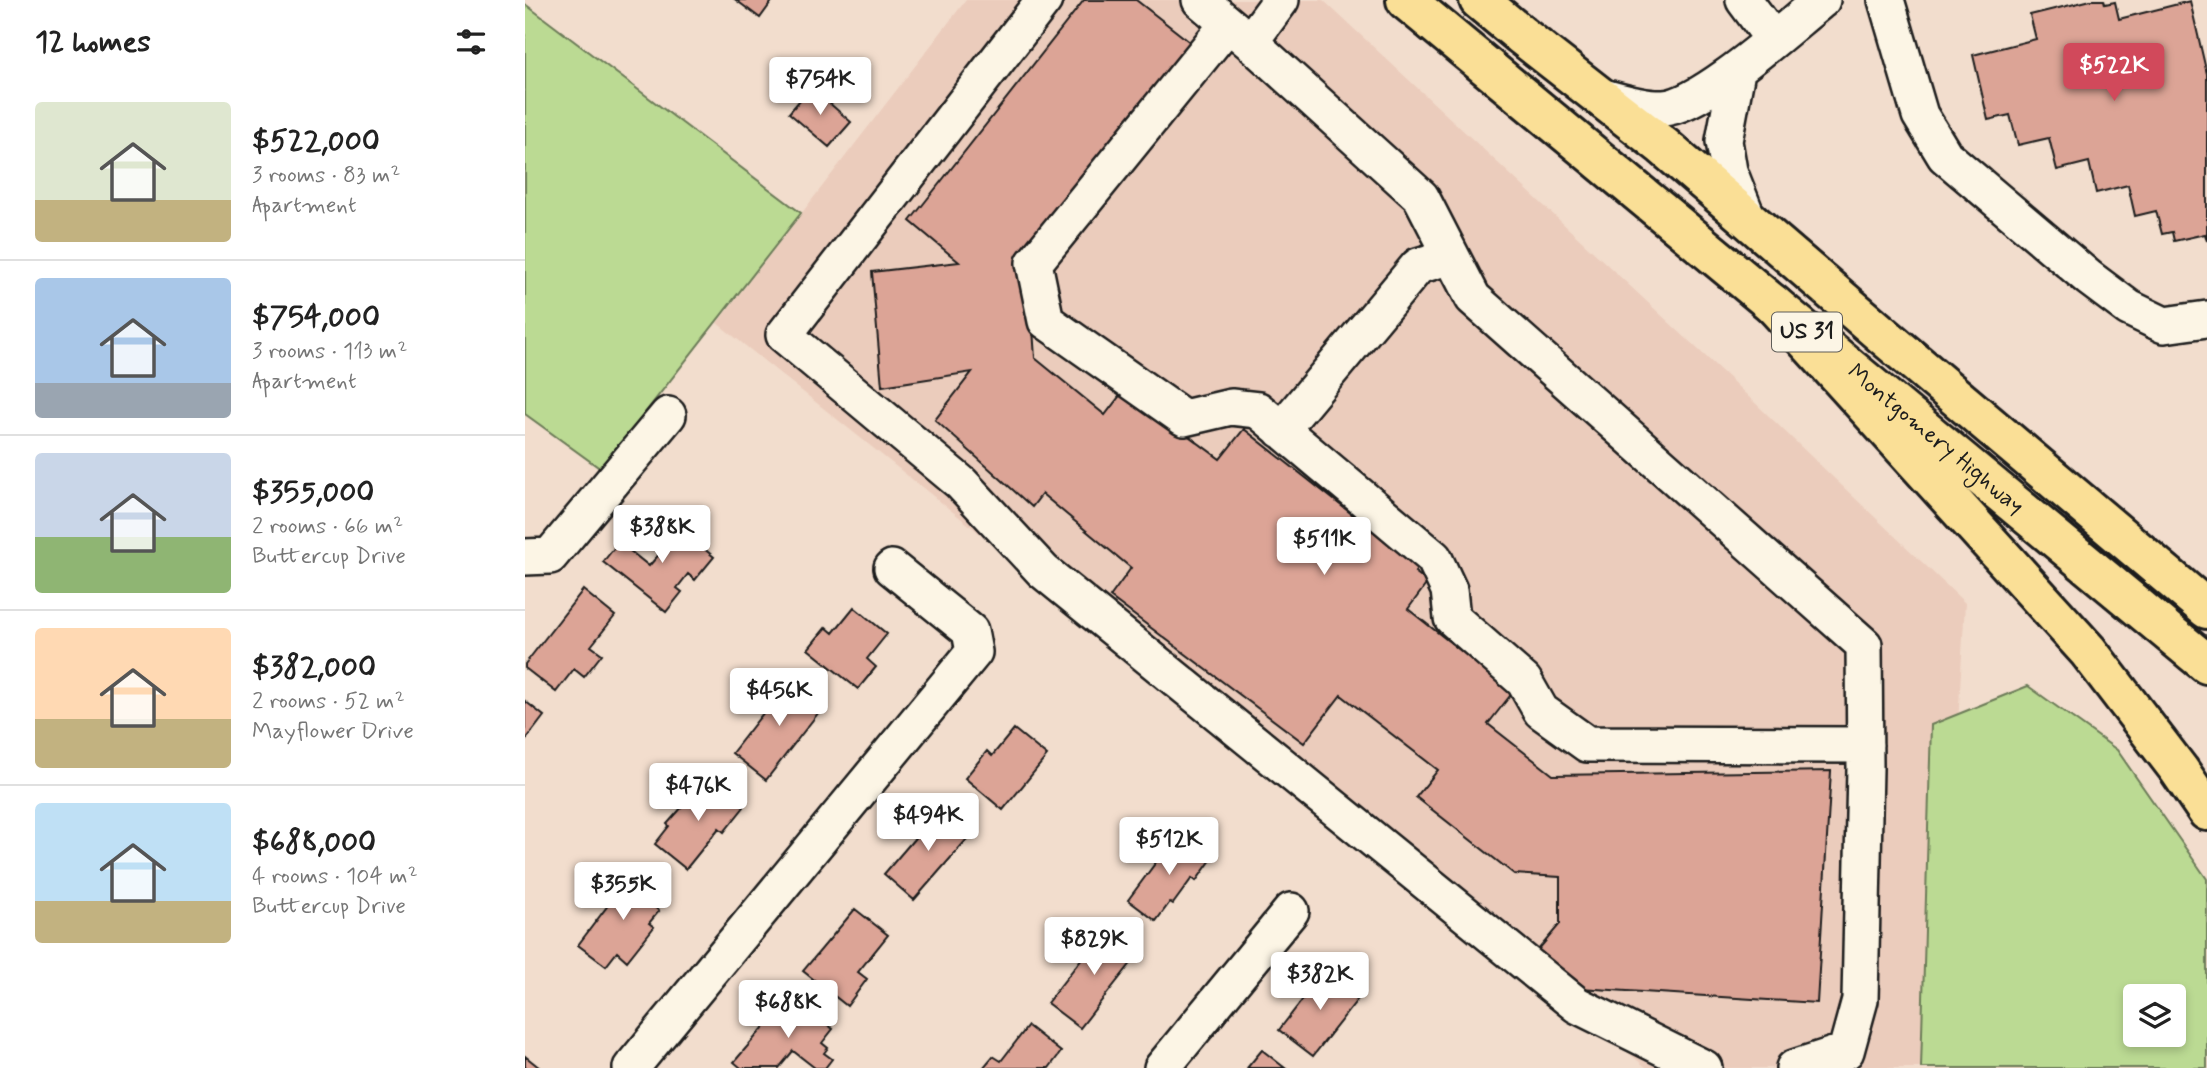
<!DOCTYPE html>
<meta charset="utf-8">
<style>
:root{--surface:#fff;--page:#f6f6f6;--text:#222;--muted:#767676;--line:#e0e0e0;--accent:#d1495b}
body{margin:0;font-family:Mynerve,sans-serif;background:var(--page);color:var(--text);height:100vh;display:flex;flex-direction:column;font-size:26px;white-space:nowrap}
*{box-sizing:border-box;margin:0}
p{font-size:23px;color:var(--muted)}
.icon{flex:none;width:38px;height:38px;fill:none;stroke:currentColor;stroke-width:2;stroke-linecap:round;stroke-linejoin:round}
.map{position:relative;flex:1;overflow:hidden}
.side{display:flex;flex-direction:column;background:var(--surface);width:525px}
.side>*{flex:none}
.fabs{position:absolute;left:1598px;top:984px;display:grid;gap:14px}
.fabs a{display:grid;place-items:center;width:63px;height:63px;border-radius:7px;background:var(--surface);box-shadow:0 4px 10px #0003;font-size:35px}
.price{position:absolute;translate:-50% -60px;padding:0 16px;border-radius:7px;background:#fff;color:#222;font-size:23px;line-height:46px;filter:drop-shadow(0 2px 4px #0008)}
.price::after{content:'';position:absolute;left:50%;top:42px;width:21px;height:16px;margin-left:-10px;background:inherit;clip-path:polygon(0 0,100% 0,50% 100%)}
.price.selected{background:var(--accent);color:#fff}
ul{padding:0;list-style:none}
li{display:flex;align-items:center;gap:21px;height:175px;padding:0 35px}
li+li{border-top:2px solid var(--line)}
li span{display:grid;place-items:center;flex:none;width:196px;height:140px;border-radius:7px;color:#555}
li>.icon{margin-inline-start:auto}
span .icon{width:84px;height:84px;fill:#fffc;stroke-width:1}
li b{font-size:30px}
h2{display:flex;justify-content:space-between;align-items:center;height:84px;padding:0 35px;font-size:30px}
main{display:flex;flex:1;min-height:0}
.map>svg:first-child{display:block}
</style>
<main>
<section class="side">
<h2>12 homes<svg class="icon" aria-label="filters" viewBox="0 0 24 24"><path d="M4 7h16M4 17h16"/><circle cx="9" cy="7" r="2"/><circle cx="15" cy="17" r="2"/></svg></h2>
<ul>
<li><span style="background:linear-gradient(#dfe7d0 70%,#c2b280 0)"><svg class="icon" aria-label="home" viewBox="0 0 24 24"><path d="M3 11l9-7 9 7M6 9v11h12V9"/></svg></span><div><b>$522,000</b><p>3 rooms · 83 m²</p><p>Apartment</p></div></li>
<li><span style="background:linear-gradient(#a9c7e8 75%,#9aa5b1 0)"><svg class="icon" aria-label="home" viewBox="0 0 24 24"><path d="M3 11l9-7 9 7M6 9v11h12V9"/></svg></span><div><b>$754,000</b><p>3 rooms · 113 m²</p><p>Apartment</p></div></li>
<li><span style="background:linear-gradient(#c9d6e8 60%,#8fb573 0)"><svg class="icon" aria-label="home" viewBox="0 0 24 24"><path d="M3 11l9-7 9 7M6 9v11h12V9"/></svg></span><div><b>$355,000</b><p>2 rooms · 66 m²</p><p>Buttercup Drive</p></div></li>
<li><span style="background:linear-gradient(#ffd9b3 65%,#c2b280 0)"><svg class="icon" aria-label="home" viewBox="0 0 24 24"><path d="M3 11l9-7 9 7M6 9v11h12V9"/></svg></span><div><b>$382,000</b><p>2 rooms · 52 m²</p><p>Mayflower Drive</p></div></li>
<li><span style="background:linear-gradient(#bfe0f5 70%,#c2b280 0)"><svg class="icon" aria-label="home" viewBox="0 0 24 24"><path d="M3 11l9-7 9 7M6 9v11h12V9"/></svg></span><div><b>$688,000</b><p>4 rooms · 104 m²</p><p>Buttercup Drive</p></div></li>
</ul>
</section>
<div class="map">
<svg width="1682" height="1068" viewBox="0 0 1682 1068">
<rect width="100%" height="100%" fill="#f2ddcd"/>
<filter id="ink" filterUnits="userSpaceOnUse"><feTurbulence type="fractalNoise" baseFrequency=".0143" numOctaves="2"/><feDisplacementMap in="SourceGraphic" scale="14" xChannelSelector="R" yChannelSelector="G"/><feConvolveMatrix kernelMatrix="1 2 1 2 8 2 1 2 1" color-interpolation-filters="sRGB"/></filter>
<g filter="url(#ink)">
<path fill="#ebccbc" d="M441 0H798L1207 381 1440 603 1413 1068H1122L192 323Z"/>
<path fill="#bbda93" stroke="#6c7b58" stroke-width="2" fill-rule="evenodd" d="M0 4 276 213 76 469 0 414Z
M1503 686 1592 750 1682 879V1068H1396L1406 725ZM1610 996H1648V1034H1610Z"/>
<path fill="#dca496" stroke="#1c1c1c" stroke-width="2" d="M211 0H248L235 18Z
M559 0H611L666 43 503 255 510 358 580 415 600 389 695 459 719 429 894 567 890 572 903 582 883 609 988 692 963 724 1028 775 1306 771 1292 1003 1055 988 1013 950 1035 924V877L989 874 891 797 913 770 816 695 779 743 585 597 606 568 517 494 507 507 410 420 447 372 357 386 347 272 434 262 385 221Z
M1566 0H1579L1580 4 1590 2 1594 19 1665 1 1682 74V241L1680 234 1649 241 1647 232 1637 234 1631 211 1610 216 1603 185 1571 193 1564 162 1532 170 1524 138 1493 145 1485 115 1463 120 1448 55 1511 39 1505 15Z
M286 87 326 122 304 147 264 113Z
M143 519 189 557 170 580 163 574 152 588 157 592 141 612 78 562 94 542 124 566 136 552 124 542Z
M58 590 90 616 66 646 77 654 59 677 49 669 31 692 0 668V664Z
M329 607 362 634 342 659 351 667 333 689 283 649 301 627 308 633Z
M267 676 301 703 241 780 207 753Z
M0 701 19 716 0 741Z
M489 729 522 756 478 810 440 778 462 751 467 756Z
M183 778 219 807 199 832 194 828 161 869 130 844 144 826 142 824Z
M420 803 438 818 431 827 443 838 389 900 359 874Z
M652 834 686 860 671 881 667 878 648 904 645 902 631 921 603 900Z
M109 871 135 893 126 904 134 911 124 923 129 927 102 961 92 952 81 966 53 945Z
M330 909 363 935 333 972 342 979 322 1006 278 971Z
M582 926 615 952 555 1028 522 1003Z
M802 968 836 995 788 1056 754 1030Z
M270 999 308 1029 297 1043 303 1048 299 1053 307 1059 300 1068H290L268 1051 254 1068H216L209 1062 256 1007 261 1011Z
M503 1026 536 1052 524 1068H458L468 1056 476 1061Z
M737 1050 760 1068H722Z
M0 1056 15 1068H0Z"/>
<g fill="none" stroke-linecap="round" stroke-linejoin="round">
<g stroke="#1c1c1c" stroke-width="40">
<path id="minor" d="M519 0 259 335 436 483 518 571 1052 1005 1179 1068
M675 0 725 42 896 197 948 298 1339 645 1340 768 1335 1000 1321 1051 1269 1068
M1219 0 1248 39
M1361 0 1395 115 1420 156 1564 278 1604 308 1639 325 1682 319
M703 24 509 263 521 321 659 418 706 407 733 410 909 558 924 590 927 618 999 681 1016 711 1062 744 1340 745
M725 42 756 0
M1212 71 1199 141 1204 171 1223 219
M1075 96C1094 101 1118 109 1138 108 1176 107 1264 26 1297 0
M756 430 893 266 926 256
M0 557 25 556 143 415
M106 1068 449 652 445 631 367 568
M637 1068 766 911"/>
</g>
<g stroke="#1c1c1c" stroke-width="44">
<g id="major">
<path id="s1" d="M881 0 1682 664"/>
<path d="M954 0 996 35 1138 146 1360 337 1682 609"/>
</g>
</g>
<g stroke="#1c1c1c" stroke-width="44">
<path id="highway" d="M1248 304 1563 651 1654 770 1682 811"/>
</g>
<use href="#minor" stroke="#fcf5e5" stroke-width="35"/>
<use href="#major" stroke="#fadf96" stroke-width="38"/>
<use href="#highway" stroke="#fadf96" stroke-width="38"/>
</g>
</g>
<g text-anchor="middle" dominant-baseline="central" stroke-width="5" stroke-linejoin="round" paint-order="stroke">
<rect fill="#fcf5e5" stroke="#5f5d58" stroke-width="2" x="1247" y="312.5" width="70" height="39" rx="5"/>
<g font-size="23" font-weight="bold" fill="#1c1c1c">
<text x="1282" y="332">US 31</text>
</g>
<g font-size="24" fill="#1c1c1c" stroke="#fcf5e5">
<text stroke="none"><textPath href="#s1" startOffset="688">Montgomery Highway</textPath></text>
</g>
</g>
</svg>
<div class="fabs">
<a><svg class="icon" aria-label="layers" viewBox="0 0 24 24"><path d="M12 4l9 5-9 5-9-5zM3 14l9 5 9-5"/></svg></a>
</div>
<b class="price selected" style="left:1589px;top:103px">$522K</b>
<b class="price" style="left:295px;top:117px">$754K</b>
<b class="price" style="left:137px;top:565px">$388K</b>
<b class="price" style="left:799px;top:577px">$511K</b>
<b class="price" style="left:254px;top:728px">$456K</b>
<b class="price" style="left:173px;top:823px">$476K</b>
<b class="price" style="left:403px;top:853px">$494K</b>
<b class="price" style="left:644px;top:877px">$512K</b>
<b class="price" style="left:98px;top:922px">$355K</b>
<b class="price" style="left:569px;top:977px">$829K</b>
<b class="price" style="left:795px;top:1012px">$382K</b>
<b class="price" style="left:263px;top:1040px">$688K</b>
</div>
</main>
